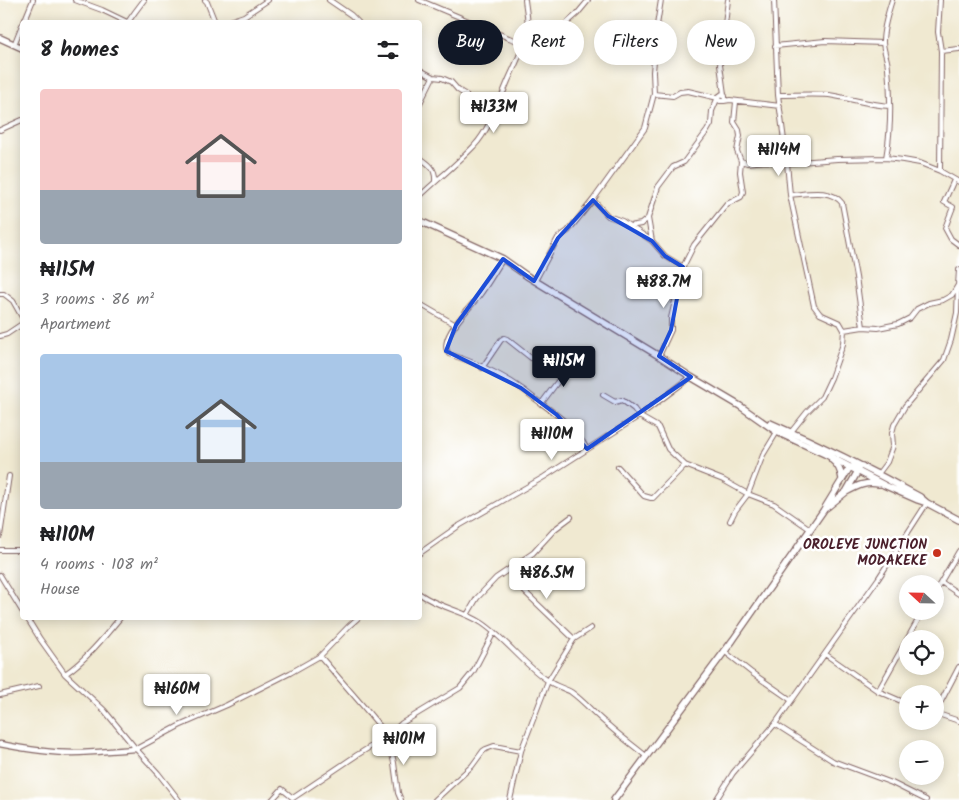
<!DOCTYPE html>
<meta charset="utf-8">
<style>
:root{--surface:#fff;--page:#f2f2f2;--text:#202124;--muted:#757577;--accent:#111827}
body{margin:0;font-family:Kalam,sans-serif;background:var(--page);color:var(--text);height:100vh;display:flex;flex-direction:column;font-size:19px;white-space:nowrap}
*{box-sizing:border-box;margin:0}
p{font-size:16px;color:var(--muted)}
.icon{flex:none;width:28px;height:28px;fill:none;stroke:currentColor;stroke-width:2;stroke-linecap:round;stroke-linejoin:round}
.map{position:relative;flex:1;overflow:hidden}
.drawer{position:absolute;left:20px;top:20px;width:402px;height:600px;display:flex;flex-direction:column;background:var(--surface);border-radius:5px;box-shadow:0 2px 12px #0003}
.drawer>*{flex:none}
.banner{position:absolute;left:438px;top:20px;width:446px;height:45px;display:flex;gap:10px}
.needle{width:32px;rotate:292deg}
.controls{position:absolute;left:899px;top:575px;display:grid;gap:10px}
.controls a{display:grid;place-items:center;width:45px;height:45px;border-radius:50%;background:var(--surface);box-shadow:0 2px 12px #0003;font-size:25px}
.price{position:absolute;translate:-50% -42px;padding:0 11px;border-radius:5px;background:#fff;color:#222;font-size:16px;line-height:32px;filter:drop-shadow(0 1px 2px #0008)}
.price::after{content:'';position:absolute;left:50%;top:30px;width:15px;height:11px;margin-left:-8px;background:inherit;clip-path:polygon(0 0,100% 0,50% 100%)}
.price.active{background:var(--accent);color:#fff}
ul{padding:0;list-style:none}
li{display:grid;align-content:center;gap:10px;height:265px;padding:0 20px}
li span{display:grid;place-items:center;height:155px;border-radius:5px;color:#555}
li>.icon{margin-inline-start:auto}
span .icon{width:90px;height:90px;fill:#fffc;stroke-width:1}
li b{font-size:21px}
h2{display:flex;justify-content:space-between;align-items:center;height:60px;padding:0 20px;font-size:21px}
.tag{padding:0 18px;border-radius:22px;background:var(--surface);box-shadow:0 2px 12px #0003;font-size:18px;line-height:45px}
.tag.active{background:var(--accent);color:#fff}
.map>svg:first-child{display:block}
</style>
<div class="map">
<svg width="959" height="800" viewBox="0 0 959 800">
<rect width="100%" height="100%" fill="#fff"/>
<filter id="ink" filterUnits="userSpaceOnUse"><feTurbulence type="fractalNoise" baseFrequency=".02" numOctaves="2"/><feDisplacementMap in="SourceGraphic" scale="10" xChannelSelector="R" yChannelSelector="G"/><feConvolveMatrix kernelMatrix="1 2 1 2 8 2 1 2 1" color-interpolation-filters="sRGB"/></filter>
<filter id="wash" filterUnits="userSpaceOnUse"><feTurbulence type="fractalNoise" baseFrequency=".0096" numOctaves="4" result="noise"/><feDisplacementMap in="SourceGraphic" scale="20" xChannelSelector="R" yChannelSelector="G"/><feGaussianBlur stdDeviation="1.12" result="paint"/><feColorMatrix in="noise" values="0 0 0 0 0 0 0 0 0 0 0 0 0 0 0 0 0 1.4 0 .05"/><feComposite in="paint" operator="in"/></filter>
<g filter="url(#wash)">
<rect width="100%" height="100%" fill="#f0e9d1"/>
</g>
<g filter="url(#ink)">
<g fill="none" stroke-linecap="round" stroke-linejoin="round">
<g stroke="#846665" stroke-width="6">
<path id="minor" d="M75 0 102 10 127 22
M205 0 207 2 215 22
M329 0 351 15 358 22
M419 0 509 38 524 43 551 37 577 14 587 2 588 0
M774 0 778 95 787 163 790 195 814 306 820 314 840 323 844 330 843 344 831 378 822 397 807 412 791 432
M940 0 938 32 941 51 940 171
M24 22 33 0
M128 22 135 12 144 0
M226 22 244 16 268 0
M14 45 22 25
M775 46 825 41 883 43
M941 51 959 49
M420 70 433 77 442 78 451 82 458 90 466 95
M654 94 673 96 680 92 688 91 718 98
M724 94 720 65 728 0
M778 95C795 95 812 94 829 95 849 98 869 105 890 106
M724 101 730 100 780 106
M420 103 433 77
M0 130 22 120
M420 158C429 164 436 169 435 181
M886 158C891 130 891 96 888 68 888 60 883 50 883 42 883 28 888 13 892 0
M741 161 747 163 766 161 787 163 837 159 886 158 903 160 920 163 940 171 959 182
M954 180 944 202 953 207 945 228 951 239 959 245
M790 195C807 194 830 188 842 203L856 277 863 327
M420 196C438 179 457 164 474 146 488 132 500 100 508 81 515 65 524 48 527 31 529 21 526 10 525 0
M593 200 608 216 622 221 652 241 665 256 683 267
M630 226 641 224 648 218
M652 241 648 218 658 187 673 167 684 162 707 131 711 124 712 111 718 97 722 94 725 96V98L724 101H720L718 99
M503 259C495 271 488 284 479 296 471 307 436 339 449 354 473 362 498 372 519 387 527 392 533 398 541 403 560 417 576 429 587 449
M535 281 558 238 568 231 593 200 645 128 654 94 653 72 657 25 661 0
M0 294H4L13 301 22 317
M420 304 456 325
M844 330 863 327 878 328 898 324 910 318 917 309 929 303 943 300 952 295 958 285 959 270
M0 336 7 334 22 324
M659 356 671 330V318L683 267 694 245 727 204 741 197 743 192 740 172 741 161 737 151 740 136 739 130 734 122 736 102
M482 368 501 340 504 338 507 339 531 358
M603 395 615 402 622 400 634 409 639 416 658 427 668 449 685 465 723 480 748 494 774 504 810 529
M541 404 573 361
M618 467 644 496 651 498H653L685 465
M878 474 887 462 893 446 892 433 894 425 905 406 944 360 951 340 957 313 958 285
M730 521 735 511 748 494 763 455 777 432
M0 536 9 476
M0 550H22
M420 553 457 527 544 477 639 416 691 377
M512 567 525 592 574 639
M0 575 22 611
M941 582 959 594
M935 592 959 551
M420 594C439 608 463 610 482 623 506 639 523 664 547 680 554 686 564 688 571 692 585 702 595 715 608 725 620 736 634 746 646 756
M467 615 477 598 496 578 533 553 555 529 571 517
M27 618 40 639 65 674 104 710 136 749 179 726 227 705 290 673 320 656 349 626 358 618
M724 651 752 673 791 700
M825 654 878 691 908 704
M320 656 363 706 388 736 394 763 398 793 401 800
M65 674C84 662 106 635 120 618
M878 691 923 611
M0 695 39 686
M935 713 959 667
M935 713 959 721
M775 724 833 761 892 783 926 800
M136 749 158 773 179 800
M272 800 282 789 293 798 357 755 388 736 402 723 460 688 473 672 494 632
M435 800 472 766 483 751 486 749 494 746 521 751
M510 800 521 751 548 681 574 639 591 628
M716 800 733 773 775 724 878 579 927 503"/>
</g>
<g stroke="#846665" stroke-width="7">
<path id="tertiary" d="M0 744C25 749 48 753 74 753 94 753 115 750 136 749"/>
</g>
<g stroke="#846665" stroke-width="8">
<path id="primary" d="M0 38 22 48
M420 221 503 259 527 276 659 356 691 377 740 406 777 432 825 454 884 485 918 500 927 503
M770 423C821 445 871 470 920 497L927 503 959 520
M832 460C839 465 841 471 842 479
M846 492C857 486 866 481 879 484
M826 508 846 492 858 471V468
M614 800 733 640 823 511 850 467 862 466"/>
</g>
<use href="#minor" stroke="#fff" stroke-width="4"/>
<use href="#tertiary" stroke="#fff" stroke-width="4.5"/>
<use href="#primary" stroke="#fff" stroke-width="5.5"/>
</g>
</g>
<path fill="#1d4ed8" fill-opacity="0.2" stroke="#1d4ed8" stroke-width="4" stroke-linejoin="round" d="M593 200 608 216 652 241 665 256 683 267 671 330 659 356 691 377 587 449 557 415 521 388 446 351 456 325 503 259 534 281 558 238Z"/>
<circle fill="#c8321e" stroke="#fff" stroke-width="2" cx="937" cy="553" r="5"/>
<g text-anchor="middle" dominant-baseline="central" stroke-width="5" stroke-linejoin="round" paint-order="stroke">
<g font-size="14" font-weight="bold" fill="#4a1f2b" stroke="#fff" text-anchor="end">
<text x="927" y="545">OROLEYE JUNCTION<tspan x="927" dy="16">MODAKEKE</tspan></text>
</g>
</g>
</svg>
<div class="controls">
<a><svg class="needle" viewBox="-14 -14 28 28"><path d="M0-13l5 13h-10z" fill="#e53935"/><path d="M0 13l5-13h-10z" fill="#757577"/></svg></a>
<a><svg class="icon" aria-label="locate" viewBox="0 0 24 24"><circle cx="12" cy="12" r="6"/><path d="M12 2v4M12 18v4M2 12h4M18 12h4"/></svg></a>
<a>+</a>
<a>−</a>
</div>
<b class="price" style="left:494px;top:134px">₦133M</b>
<b class="price" style="left:779px;top:177px">₦114M</b>
<b class="price" style="left:664px;top:309px">₦88.7M</b>
<b class="price active" style="left:564px;top:388px">₦115M</b>
<b class="price" style="left:552px;top:461px">₦110M</b>
<b class="price" style="left:547px;top:600px">₦86.5M</b>
<b class="price" style="left:177px;top:716px">₦160M</b>
<b class="price" style="left:404px;top:766px">₦101M</b>
<div class="banner">
<a class="tag active">Buy</a>
<a class="tag">Rent</a>
<a class="tag">Filters</a>
<a class="tag">New</a>
</div>
<section class="drawer">
<h2>8 homes<svg class="icon" aria-label="filters" viewBox="0 0 24 24"><path d="M4 7h16M4 17h16"/><circle cx="9" cy="7" r="2"/><circle cx="15" cy="17" r="2"/></svg></h2>
<ul>
<li><span style="background:linear-gradient(#f6c9c9 65%,#9aa5b1 0)"><svg class="icon" aria-label="home" viewBox="0 0 24 24"><path d="M3 11l9-7 9 7M6 9v11h12V9"/></svg></span><div><b>₦115M</b><p>3 rooms · 86 m²</p><p>Apartment</p></div></li>
<li><span style="background:linear-gradient(#a9c7e8 70%,#9aa5b1 0)"><svg class="icon" aria-label="home" viewBox="0 0 24 24"><path d="M3 11l9-7 9 7M6 9v11h12V9"/></svg></span><div><b>₦110M</b><p>4 rooms · 108 m²</p><p>House</p></div></li>
</ul>
</section>
</div>
